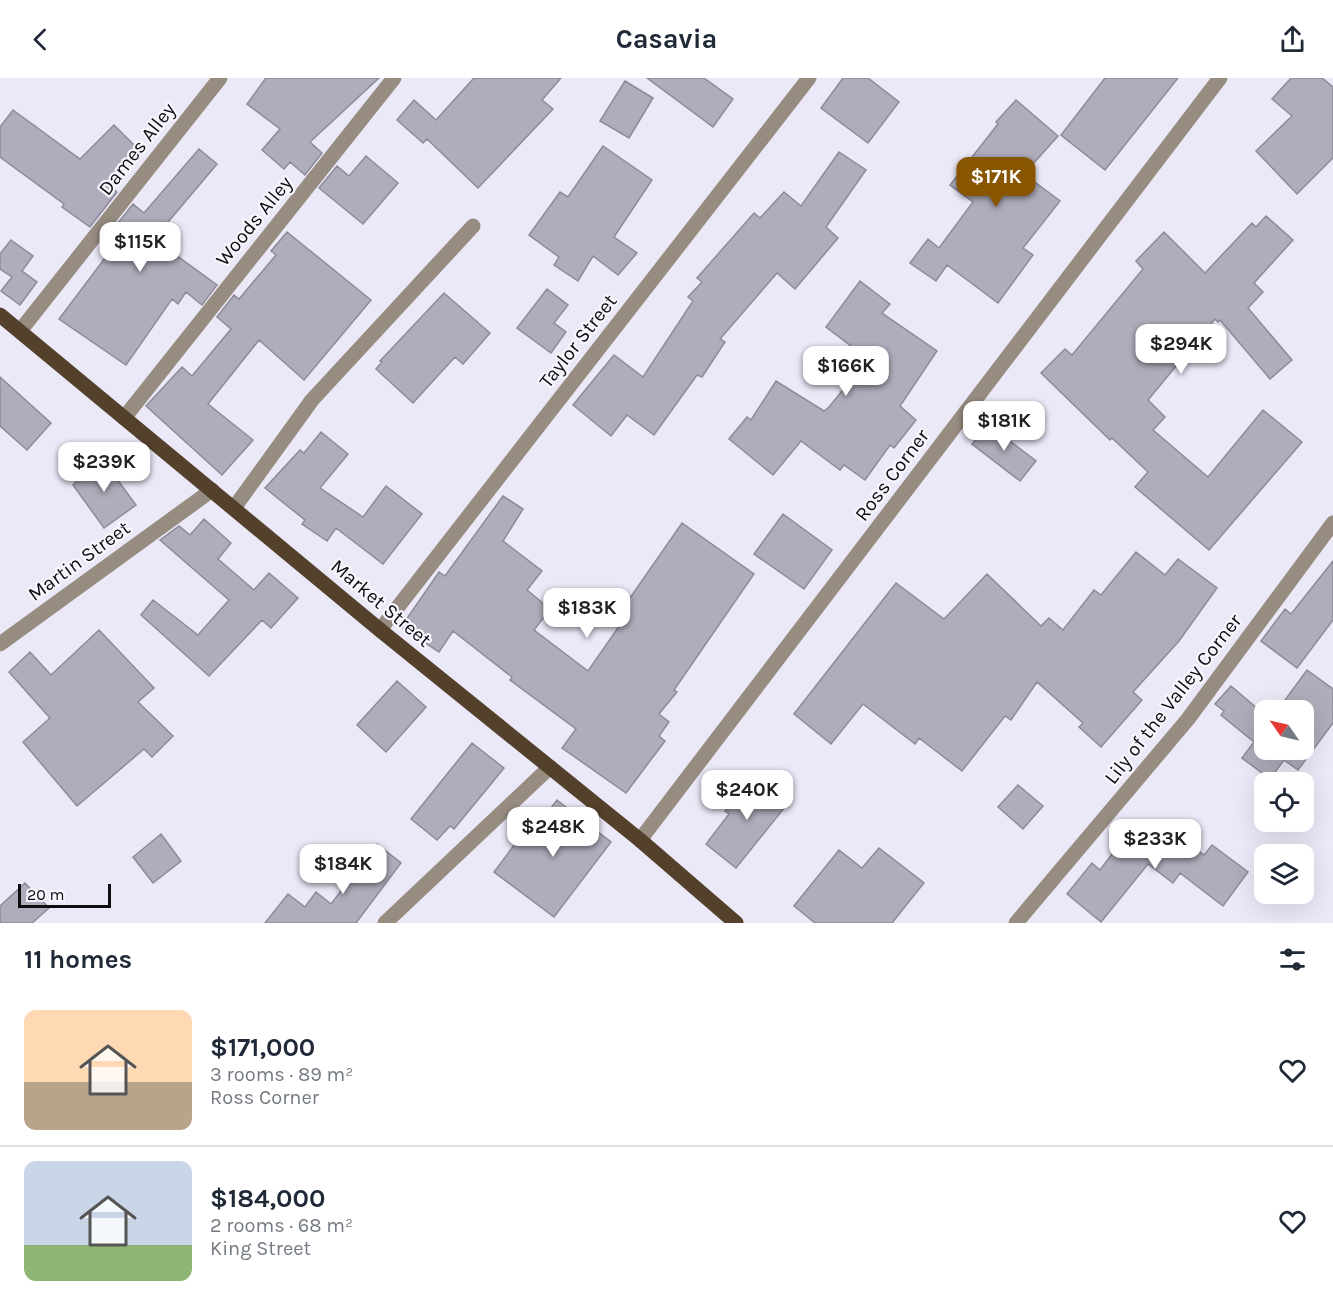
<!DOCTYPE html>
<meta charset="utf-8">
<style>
:root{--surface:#fff;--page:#f2f2f3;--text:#1f2937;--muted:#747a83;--line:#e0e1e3;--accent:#850}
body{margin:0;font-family:Karla,sans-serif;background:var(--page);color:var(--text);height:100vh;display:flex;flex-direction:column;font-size:22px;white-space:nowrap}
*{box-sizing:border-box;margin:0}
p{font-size:20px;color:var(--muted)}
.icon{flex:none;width:33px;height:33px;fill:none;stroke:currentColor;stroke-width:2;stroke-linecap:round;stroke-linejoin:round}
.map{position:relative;height:845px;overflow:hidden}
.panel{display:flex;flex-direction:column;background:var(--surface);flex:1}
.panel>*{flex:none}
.needle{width:39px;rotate:304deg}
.buttons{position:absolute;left:1254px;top:622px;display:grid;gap:12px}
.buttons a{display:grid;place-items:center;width:60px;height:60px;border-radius:12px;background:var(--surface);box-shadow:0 6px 24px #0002;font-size:30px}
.scale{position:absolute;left:18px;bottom:15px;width:93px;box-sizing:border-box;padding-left:6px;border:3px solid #0e0d12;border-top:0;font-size:16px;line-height:21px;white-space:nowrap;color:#0e0d12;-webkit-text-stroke:4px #f8f6fd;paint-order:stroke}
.price{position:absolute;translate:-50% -51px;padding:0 14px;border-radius:12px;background:#fff;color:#222;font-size:20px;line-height:39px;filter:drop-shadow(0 2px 3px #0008)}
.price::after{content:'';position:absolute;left:50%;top:36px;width:18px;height:14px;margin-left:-9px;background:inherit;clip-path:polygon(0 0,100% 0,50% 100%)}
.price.active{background:var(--accent);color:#fff}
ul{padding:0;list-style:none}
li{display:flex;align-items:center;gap:18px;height:150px;padding:0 24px}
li+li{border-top:2px solid var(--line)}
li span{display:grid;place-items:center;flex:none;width:168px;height:120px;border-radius:12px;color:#555}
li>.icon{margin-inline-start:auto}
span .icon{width:72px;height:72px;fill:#fffc;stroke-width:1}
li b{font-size:26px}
h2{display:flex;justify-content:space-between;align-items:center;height:72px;padding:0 24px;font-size:26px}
header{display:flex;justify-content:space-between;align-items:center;height:78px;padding:0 24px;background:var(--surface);font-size:27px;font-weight:700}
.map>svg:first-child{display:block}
</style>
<header><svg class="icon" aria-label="back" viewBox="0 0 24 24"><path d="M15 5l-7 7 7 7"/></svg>Casavia<svg class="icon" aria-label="share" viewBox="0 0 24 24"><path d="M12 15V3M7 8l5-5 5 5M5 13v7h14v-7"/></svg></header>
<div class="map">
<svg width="1333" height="845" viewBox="0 0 1333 845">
<rect width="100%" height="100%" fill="#ebe8f8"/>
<path fill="#afacbb" stroke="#8d8a99" stroke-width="1.5" d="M266 0H379L310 64 322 75 305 97 290 84 284 91 262 72 280 51 247 26Z
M474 0H561L542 22 553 31 478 110 427 61 423 65 397 42 414 22 436 42Z
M647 0H704L733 21 713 49Z
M843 0H868L899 24 868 65 821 30Z
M1105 0H1178L1105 92 1061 57Z
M1291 0H1322L1333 9V80L1297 116 1256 73 1292 38 1272 21Z
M625 3 653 20 629 60 600 43Z
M1016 22 1058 58 1024 96 1060 123 1023 170 1033 177 998 225 947 187 936 203 910 185 928 161 939 170 973 124 950 107 998 46 996 44Z
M13 32 80 81 114 47 139 72 106 105 117 114 90 149 62 129 64 126 0 79V49Z
M603 68 652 102 614 159 637 175 618 197 593 178 578 203 554 187 559 179 529 157 560 114 568 119Z
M199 71 217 86 163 150 167 153 158 164 217 207 202 227 186 214 178 226 172 221 126 287 59 241 114 168 105 161 133 126 144 135Z
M839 74 866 92 826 149 838 160 795 211 777 195 720 261 725 264 702 299 697 297 654 357 627 337 611 358 573 327 614 277 643 299 693 223 688 219 702 204 697 200 754 135 760 140 784 114 801 128Z
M366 78 398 105 363 146 319 110 337 88 349 98Z
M1266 138 1293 162 1254 205 1263 214 1248 230 1292 282 1270 301 1220 242 1218 244 1215 241 1148 322 1165 339 1153 352 1208 399 1263 332 1302 364 1209 472 1135 409 1148 394 1112 360 1110 362 1041 295 1065 271 1072 277 1143 191 1136 183 1164 154 1205 195 1252 145 1256 149Z
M287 154 371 222 304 302 259 262 208 326 253 362 222 397 146 328 182 289 192 298 231 251 217 239 234 217 239 221 276 177 271 173Z
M11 162 33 178 22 193 37 204 20 227 1 213 12 199 0 191V176Z
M860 203 890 226 882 235 937 273 900 328 916 342 894 370 890 367 865 402 844 387 840 392 801 363 773 397 729 361 747 339 751 342 776 303 824 333 829 329 868 281 826 249Z
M547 211 568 227 554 245 566 254 551 275 517 250Z
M444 215 490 255 463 286 455 279 413 325 376 291 382 284 380 283Z
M0 299 51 345 27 372 0 348Z
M988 346 1036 383 1020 403 972 366Z
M321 354 348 376 320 410 363 439 386 408 422 436 383 486 336 450 327 463 302 446 305 442 265 410 300 372 304 375Z
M100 378 136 427 104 450 73 407Z
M503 418 523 431 503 463 542 493 527 512 550 531 534 552 588 593 622 544 616 540 682 445 754 496 674 612 677 614 659 636 669 644 659 658 665 663 626 715 562 670 576 651 510 602 512 599 453 553 439 574 401 549 439 494 445 498Z
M783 436 832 472 804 511 754 476Z
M204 441 231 465 218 481 254 512 269 495 298 520 271 550 262 542 209 598 141 537 153 522 198 557 229 522 160 462 179 448 190 457Z
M1136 474 1165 497 1178 481 1217 510 1179 563 1133 614 1142 622 1101 669 1079 649 1083 645 1037 604 1011 642 1005 638 962 693 919 660 915 666 863 626 831 666 794 636 896 505 944 541 987 496 1041 548 1049 540 1063 552 1094 512 1101 517Z
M1333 483V542L1297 590 1261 563 1285 531 1291 536Z
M99 552 154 610 138 624 173 658 152 679 144 671 77 728 23 664 50 640 9 594 30 574 51 597Z
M1307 592 1333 611V645L1298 692 1284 682 1270 701 1242 680 1254 664 1221 637 1224 633 1215 626 1231 608 1264 636V672H1304V633H1277Z
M397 603 426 629 386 674 357 647Z
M472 665 504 690 454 751 450 748 437 762 411 741Z
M754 697 789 724 736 790 706 766 729 736 725 733Z
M1018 707 1043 728 1023 751 998 729Z
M557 722 611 764 554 839 494 794 527 750 532 754Z
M1136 744 1140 747 1142 744 1176 769 1181 761 1204 777 1212 767 1248 794 1223 828 1180 795 1173 805 1148 786 1101 844 1067 816 1092 785 1100 792Z
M161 756 181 783 153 805 133 779Z
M377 766 401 785 356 845H265L288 816 305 829 316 814 331 826Z
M879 770 924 805 892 845H815L794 828 839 772 862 790Z
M25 805 49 830 32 845H0V828Z"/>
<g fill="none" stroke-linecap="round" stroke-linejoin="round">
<path stroke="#978c80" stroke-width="15" d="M20 253 220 0
M124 340 394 0
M234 430 312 322 473 148
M380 552 809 0
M0 566 212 412
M640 762 1220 0
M385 845 550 689
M1016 845 1188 641 1333 445"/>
<path stroke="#54412c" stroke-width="15" d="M0 237 380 552 640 762 736 845"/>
</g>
<g text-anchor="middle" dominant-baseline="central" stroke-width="4.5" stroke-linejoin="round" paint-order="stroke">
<g font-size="20" fill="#0e0d12" stroke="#f8f6fd">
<text transform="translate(137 71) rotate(-52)">Dames Alley</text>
<text transform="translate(254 143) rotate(-51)">Woods Alley</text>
<text transform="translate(578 263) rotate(-52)">Taylor Street</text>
<text transform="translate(892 397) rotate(-53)">Ross Corner</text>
<text transform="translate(79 483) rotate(-36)">Martin Street</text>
<text transform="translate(381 525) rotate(40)">Market Street</text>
<text transform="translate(1173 621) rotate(-52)">Lily of the Valley Corner</text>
</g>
</g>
</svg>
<div class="buttons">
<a><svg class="needle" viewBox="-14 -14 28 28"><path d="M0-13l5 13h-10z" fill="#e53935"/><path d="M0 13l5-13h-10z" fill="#747a83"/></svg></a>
<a><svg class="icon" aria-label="locate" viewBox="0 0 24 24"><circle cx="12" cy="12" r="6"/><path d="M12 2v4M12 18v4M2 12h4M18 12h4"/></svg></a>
<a><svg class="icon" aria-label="layers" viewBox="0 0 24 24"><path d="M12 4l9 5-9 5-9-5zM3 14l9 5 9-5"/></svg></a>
</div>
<div class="scale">20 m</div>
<b class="price active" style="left:996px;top:130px">$171K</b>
<b class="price" style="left:140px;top:195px">$115K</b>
<b class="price" style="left:1181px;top:297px">$294K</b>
<b class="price" style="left:846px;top:319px">$166K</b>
<b class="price" style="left:1004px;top:374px">$181K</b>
<b class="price" style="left:104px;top:415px">$239K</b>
<b class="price" style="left:587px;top:561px">$183K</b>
<b class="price" style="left:747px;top:743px">$240K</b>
<b class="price" style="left:553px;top:780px">$248K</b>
<b class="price" style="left:1155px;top:792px">$233K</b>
<b class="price" style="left:343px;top:817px">$184K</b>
</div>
<section class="panel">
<h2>11 homes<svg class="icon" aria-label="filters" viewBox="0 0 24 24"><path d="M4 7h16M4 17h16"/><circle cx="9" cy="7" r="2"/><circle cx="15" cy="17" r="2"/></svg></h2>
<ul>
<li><span style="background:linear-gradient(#ffd9b3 60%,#b9a48a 0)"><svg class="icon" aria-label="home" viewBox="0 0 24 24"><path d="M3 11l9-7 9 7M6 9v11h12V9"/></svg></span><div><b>$171,000</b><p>3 rooms · 89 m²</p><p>Ross Corner</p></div><svg class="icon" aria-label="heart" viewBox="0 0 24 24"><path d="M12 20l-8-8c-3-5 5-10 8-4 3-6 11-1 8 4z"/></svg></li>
<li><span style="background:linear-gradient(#c9d6e8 70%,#8fb573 0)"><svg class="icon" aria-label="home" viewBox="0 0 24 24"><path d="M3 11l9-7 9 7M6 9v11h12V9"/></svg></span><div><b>$184,000</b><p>2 rooms · 68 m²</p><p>King Street</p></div><svg class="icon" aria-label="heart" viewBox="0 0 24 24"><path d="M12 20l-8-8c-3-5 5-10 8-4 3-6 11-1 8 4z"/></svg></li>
</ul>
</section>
